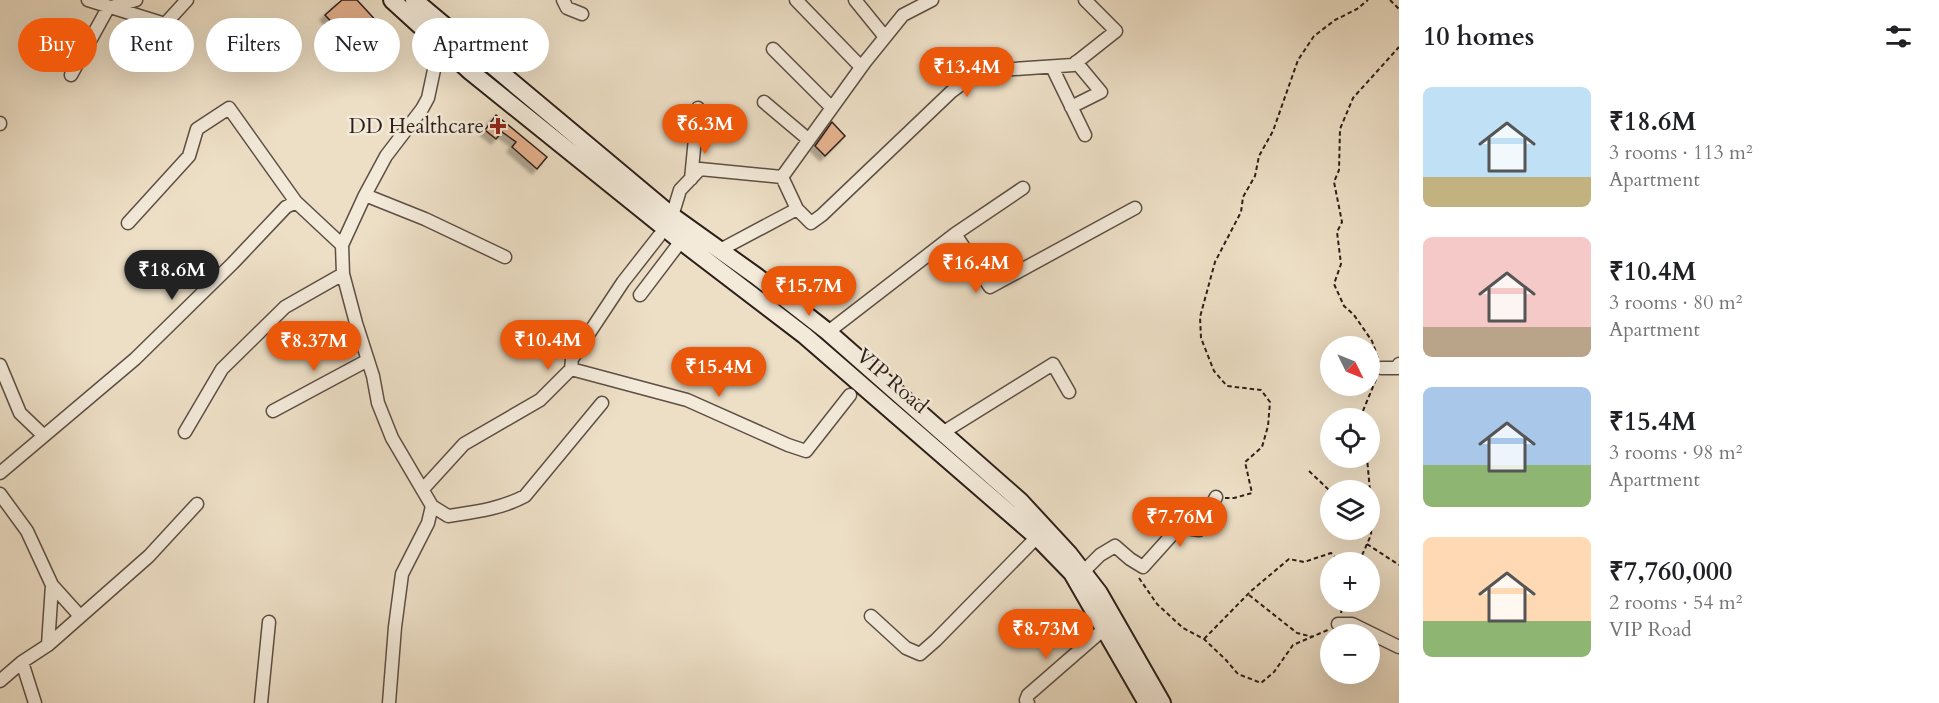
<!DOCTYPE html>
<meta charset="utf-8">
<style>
:root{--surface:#fff;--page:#f2f2f2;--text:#202124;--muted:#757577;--accent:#ea580c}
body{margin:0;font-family:Cardo,serif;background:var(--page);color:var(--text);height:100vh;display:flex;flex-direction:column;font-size:22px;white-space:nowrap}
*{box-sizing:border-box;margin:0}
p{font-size:20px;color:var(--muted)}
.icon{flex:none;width:33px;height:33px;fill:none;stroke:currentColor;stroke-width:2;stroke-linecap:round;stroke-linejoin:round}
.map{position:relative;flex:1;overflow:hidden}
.drawer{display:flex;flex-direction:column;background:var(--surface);width:540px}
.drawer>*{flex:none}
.hud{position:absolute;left:18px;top:18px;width:570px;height:54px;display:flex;gap:12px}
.needle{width:39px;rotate:133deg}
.tools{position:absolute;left:1320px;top:336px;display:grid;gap:12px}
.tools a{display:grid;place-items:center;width:60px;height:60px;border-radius:50%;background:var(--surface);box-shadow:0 6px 24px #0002;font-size:30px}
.price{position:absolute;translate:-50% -51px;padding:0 14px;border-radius:21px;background:var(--accent);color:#fff;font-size:20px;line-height:39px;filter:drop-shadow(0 2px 3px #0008)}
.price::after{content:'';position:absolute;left:50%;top:36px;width:18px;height:14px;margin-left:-9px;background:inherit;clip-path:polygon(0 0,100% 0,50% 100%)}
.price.current{background:#222;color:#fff}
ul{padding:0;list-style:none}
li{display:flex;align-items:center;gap:18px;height:150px;padding:0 24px}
li span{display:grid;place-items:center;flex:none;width:168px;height:120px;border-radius:9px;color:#555}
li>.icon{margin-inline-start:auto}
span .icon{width:72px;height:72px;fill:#fffc;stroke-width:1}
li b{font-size:26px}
h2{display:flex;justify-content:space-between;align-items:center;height:72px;padding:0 24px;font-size:26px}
.pill{padding:0 21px;border-radius:27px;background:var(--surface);box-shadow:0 6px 24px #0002;font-size:21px;line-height:54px}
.pill.current{background:var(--accent);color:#fff}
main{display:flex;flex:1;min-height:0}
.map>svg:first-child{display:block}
</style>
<main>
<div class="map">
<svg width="1399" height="703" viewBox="0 0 1399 703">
<defs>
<filter id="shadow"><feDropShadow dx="-5" dy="5" stdDeviation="1.5" flood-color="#0004"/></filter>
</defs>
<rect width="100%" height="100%" fill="#eddfc6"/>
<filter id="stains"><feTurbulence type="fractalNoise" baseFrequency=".00333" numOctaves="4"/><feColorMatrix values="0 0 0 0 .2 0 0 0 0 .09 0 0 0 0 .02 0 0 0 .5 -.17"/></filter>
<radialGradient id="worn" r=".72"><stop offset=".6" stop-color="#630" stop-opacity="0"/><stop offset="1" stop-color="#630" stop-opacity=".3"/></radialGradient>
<path fill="#e6b28f" stroke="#2d1f1a" stroke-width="1.5" filter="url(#shadow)" d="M342 0H357L380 25 356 48 325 15Z
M496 115 547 157 537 169 512 147 516 142 502 132 496 139 485 130Z
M832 122 845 136 825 156 815 146Z"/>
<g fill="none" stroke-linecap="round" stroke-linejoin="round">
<g stroke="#5d4f45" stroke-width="15">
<path id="minor" d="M88 0 165 24 187 0
M563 0 567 8 582 14
M796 0 861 67
M855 0 885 37
M773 49 832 108
M1052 67 1085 135
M71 75 108 8 136 0
M764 102 809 140
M1071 107 1101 92 1076 62
M0 124V123
M691 179 698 108
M365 195 425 219 505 257
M797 209 811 223 822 215 951 92 970 78 985 71 1073 65 1116 31 1085 0
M672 216 680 190 700 169 782 177
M128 223 189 156 197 129 229 108 296 202
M955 234 1023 188
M720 250 797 209 782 177 865 62 903 15 932 0
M640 295 681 241
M828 332 955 234 990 287 1135 208
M0 365 20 413 43 435
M1381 368H1397L1399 364
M571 369 687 400 788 445 806 451 850 395
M273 411 368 360
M185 432 222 369 285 307 343 274
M942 433 1053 364 1069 392
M0 473 135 359 233 263 286 207 296 202 342 245
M423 489 464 444 540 400 571 369 572 359 623 282 659 236
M0 494 27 531 52 585 48 645
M432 506 448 516C474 512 501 509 525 496L602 403
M1083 572 1100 555 1115 546 1130 559 1143 567 1179 527 1199 530 1216 497
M52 585 80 616
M871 616 906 648 920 654 936 640 1037 537
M1338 624H1352L1399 647
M22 662 35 703
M0 681 22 662 48 645 149 556 197 504
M261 703 269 622
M389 703 395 627 402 574 428 523 432 506 392 438 378 403 373 376 356 323 343 274 342 245 365 195 386 156 422 109 428 98 438 51 446 41
M1028 703 1026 700 1028 695 1105 628"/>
</g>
<g stroke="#2d1f1a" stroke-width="20">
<path id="secondary" d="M392 0 471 72 681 241 804 335 1037 537 1072 573 1147 703
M414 0 672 216 756 276 828 332 1020 501 1069 554 1099 593 1162 703"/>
</g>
<path stroke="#2d1f1a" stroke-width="2" stroke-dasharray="4.5 3" stroke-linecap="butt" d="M1390 0 1399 9
M1378 358 1372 341 1354 315 1344 306 1334 284 1341 264 1337 232 1342 222 1334 182 1339 170 1340 129 1353 98 1399 47
M1360 418 1377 377
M1309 471 1330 491
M1225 498H1234L1252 493 1245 462 1262 447 1268 426 1270 402 1261 390 1227 386 1214 371 1201 338 1200 317 1215 262 1241 212 1243 197 1255 176 1259 156 1273 131 1298 60 1314 36 1335 20 1357 9 1368 0
M1367 544 1399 565
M1359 562 1371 535 1372 513 1367 458
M1139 578 1157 604 1183 628 1204 639 1226 660 1238 674 1261 683 1274 672 1293 645 1330 629
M1249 595 1297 633 1313 637
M1341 613 1343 602
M1204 639 1251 591 1289 559 1304 562 1331 553 1339 562"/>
<use href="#minor" stroke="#f3eada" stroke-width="12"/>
<use href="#secondary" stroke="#f3eada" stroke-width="16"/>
</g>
<path fill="#8f2418" stroke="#f3eada" stroke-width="2" d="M495 117h6v6h6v6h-6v6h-6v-6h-6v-6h6z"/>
<g text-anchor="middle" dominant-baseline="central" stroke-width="5" stroke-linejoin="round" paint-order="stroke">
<g font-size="21" fill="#2d1f1a" stroke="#f3eada" text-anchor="end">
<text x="484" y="126">DD Healthcare</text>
</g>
<g font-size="21" fill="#2d1f1a" stroke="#f3eada">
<text transform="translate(892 381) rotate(41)">VIP Road</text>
</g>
</g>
<rect width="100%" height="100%" filter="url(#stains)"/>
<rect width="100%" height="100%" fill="url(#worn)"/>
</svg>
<div class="tools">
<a><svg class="needle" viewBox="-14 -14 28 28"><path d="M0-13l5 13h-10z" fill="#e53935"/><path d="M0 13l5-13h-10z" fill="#757577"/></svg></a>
<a><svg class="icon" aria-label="locate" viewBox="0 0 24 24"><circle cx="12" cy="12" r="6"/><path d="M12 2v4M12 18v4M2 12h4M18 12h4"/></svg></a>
<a><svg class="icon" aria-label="layers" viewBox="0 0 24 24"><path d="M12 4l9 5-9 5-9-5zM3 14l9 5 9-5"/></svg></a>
<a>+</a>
<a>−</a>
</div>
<b class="price" style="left:967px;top:98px">₹13.4M</b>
<b class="price" style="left:705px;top:155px">₹6.3M</b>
<b class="price" style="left:976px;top:294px">₹16.4M</b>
<b class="price current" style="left:172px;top:301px">₹18.6M</b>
<b class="price" style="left:809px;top:317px">₹15.7M</b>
<b class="price" style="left:548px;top:371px">₹10.4M</b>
<b class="price" style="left:314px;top:372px">₹8.37M</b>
<b class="price" style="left:719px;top:398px">₹15.4M</b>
<b class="price" style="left:1180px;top:548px">₹7.76M</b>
<b class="price" style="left:1046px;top:660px">₹8.73M</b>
<div class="hud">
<a class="pill current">Buy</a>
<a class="pill">Rent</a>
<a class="pill">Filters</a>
<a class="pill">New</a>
<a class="pill">Apartment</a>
</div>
</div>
<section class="drawer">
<h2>10 homes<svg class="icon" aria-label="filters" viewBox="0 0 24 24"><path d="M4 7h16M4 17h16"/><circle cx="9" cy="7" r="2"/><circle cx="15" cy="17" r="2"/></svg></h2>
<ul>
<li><span style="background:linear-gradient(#bfe0f5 75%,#c2b280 0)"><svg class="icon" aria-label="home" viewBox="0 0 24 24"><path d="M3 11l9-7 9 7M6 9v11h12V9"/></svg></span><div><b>₹18.6M</b><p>3 rooms · 113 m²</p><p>Apartment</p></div></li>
<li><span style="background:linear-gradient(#f6c9c9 75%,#b9a48a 0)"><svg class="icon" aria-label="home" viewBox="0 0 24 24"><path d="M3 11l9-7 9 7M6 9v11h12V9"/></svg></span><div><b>₹10.4M</b><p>3 rooms · 80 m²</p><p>Apartment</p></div></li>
<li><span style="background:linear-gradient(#a9c7e8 65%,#8fb573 0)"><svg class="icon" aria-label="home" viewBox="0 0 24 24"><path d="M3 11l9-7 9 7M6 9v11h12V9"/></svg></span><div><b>₹15.4M</b><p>3 rooms · 98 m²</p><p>Apartment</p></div></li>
<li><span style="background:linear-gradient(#ffd9b3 70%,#8fb573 0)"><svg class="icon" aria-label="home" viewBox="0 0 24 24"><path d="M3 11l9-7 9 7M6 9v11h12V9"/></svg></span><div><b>₹7,760,000</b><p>2 rooms · 54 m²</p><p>VIP Road</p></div></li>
</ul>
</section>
</main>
